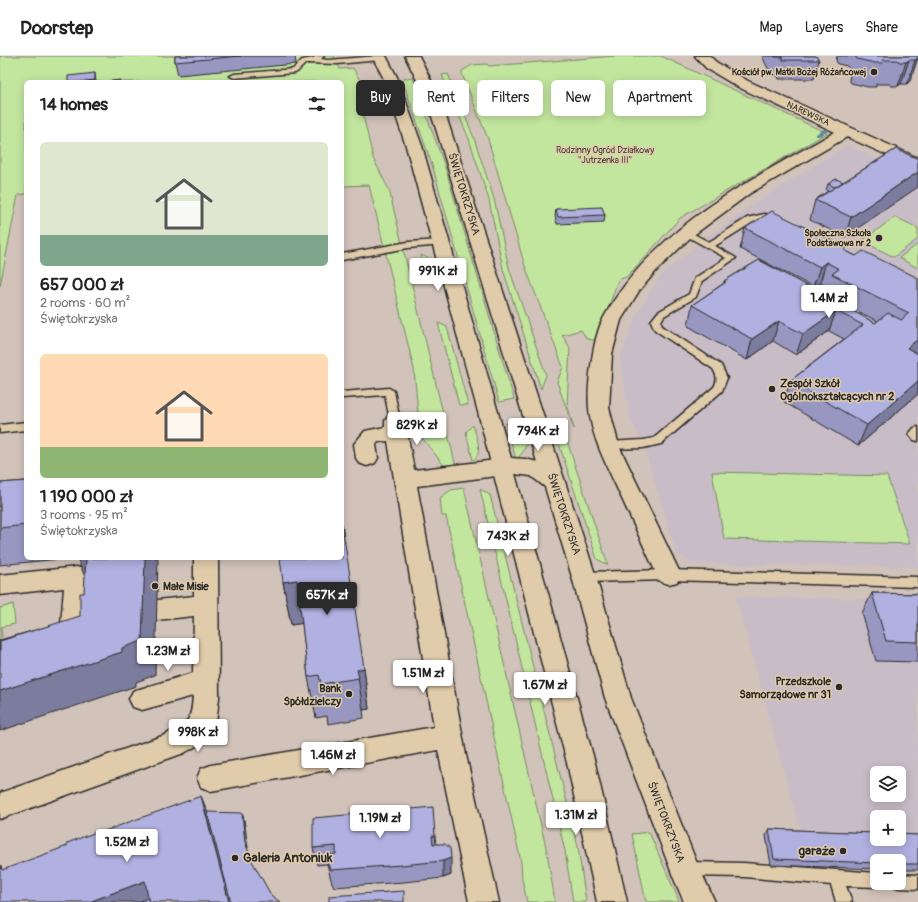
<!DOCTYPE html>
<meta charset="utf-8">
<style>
:root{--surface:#fff;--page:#f2f2f2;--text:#222;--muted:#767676;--line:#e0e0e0;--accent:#2b2b2b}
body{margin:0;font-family:Pangolin,sans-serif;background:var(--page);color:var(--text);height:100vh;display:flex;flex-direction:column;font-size:15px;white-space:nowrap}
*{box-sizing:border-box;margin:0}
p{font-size:13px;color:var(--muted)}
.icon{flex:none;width:22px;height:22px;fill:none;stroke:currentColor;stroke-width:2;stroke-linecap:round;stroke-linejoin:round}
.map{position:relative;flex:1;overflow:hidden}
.drawer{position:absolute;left:24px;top:24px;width:320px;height:480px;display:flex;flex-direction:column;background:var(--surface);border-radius:6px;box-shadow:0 2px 10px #0003}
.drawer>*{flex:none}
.hud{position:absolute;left:356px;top:24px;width:380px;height:36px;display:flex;gap:8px}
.buttons{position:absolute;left:870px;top:710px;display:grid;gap:8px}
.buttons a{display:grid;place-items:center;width:36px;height:36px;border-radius:6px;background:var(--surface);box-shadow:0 2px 10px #0003;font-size:20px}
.price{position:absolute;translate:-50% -34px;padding:0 9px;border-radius:4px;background:#fff;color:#222;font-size:13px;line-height:26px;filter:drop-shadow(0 1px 2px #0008)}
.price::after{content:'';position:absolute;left:50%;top:24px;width:12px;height:9px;margin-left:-6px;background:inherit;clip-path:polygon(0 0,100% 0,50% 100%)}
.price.on{background:var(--accent);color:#fff}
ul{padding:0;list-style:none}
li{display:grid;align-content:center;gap:8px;height:212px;padding:0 16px}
li span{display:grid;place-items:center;height:124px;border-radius:6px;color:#555}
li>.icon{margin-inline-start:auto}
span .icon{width:72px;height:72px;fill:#fffc;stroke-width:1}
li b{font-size:17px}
h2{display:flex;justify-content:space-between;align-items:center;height:48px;padding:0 16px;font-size:17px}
.pill{padding:0 14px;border-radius:6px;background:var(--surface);box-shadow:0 2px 10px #0003;font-size:14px;line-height:36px}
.pill.on{background:var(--accent);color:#fff}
header{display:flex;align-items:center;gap:24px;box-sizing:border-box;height:56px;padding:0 20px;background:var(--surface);border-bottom:1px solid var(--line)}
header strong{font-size:19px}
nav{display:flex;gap:22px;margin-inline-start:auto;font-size:14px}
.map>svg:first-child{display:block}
</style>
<header>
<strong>Doorstep</strong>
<nav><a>Map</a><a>Layers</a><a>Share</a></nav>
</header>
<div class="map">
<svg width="918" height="846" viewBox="0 0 918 846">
<rect width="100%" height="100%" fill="#d2c3ba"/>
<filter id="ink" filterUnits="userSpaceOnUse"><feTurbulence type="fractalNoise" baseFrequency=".025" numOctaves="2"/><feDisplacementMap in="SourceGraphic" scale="8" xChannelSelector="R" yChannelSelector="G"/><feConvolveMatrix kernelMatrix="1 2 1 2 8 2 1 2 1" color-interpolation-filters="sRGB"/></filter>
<g filter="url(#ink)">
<path fill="#c8bdc6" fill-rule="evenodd" d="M847 89 918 121V511L695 508 677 499 643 388 630 363 620 302 637 257 662 218 700 186 761 143Z
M735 540 918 544V785L802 781ZM877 717H899V739H877ZM877 761H899V783H877Z"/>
<path fill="#c3e69f" stroke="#778865" d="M0 0H334L340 13 353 12 363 30V59L373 102 389 134 456 411 446 412 420 379 414 313 369 129 342 130V26H26V138L18 139 0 230Z
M616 0H661L827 77 680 162 633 214 626 221 618 224 603 268 594 284 587 283 581 274 562 279 570 292 567 348 574 373 557 326 563 311 525 210 488 83 462 18V15L472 9 487 8 489 10Z
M448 18 474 82 494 143 509 212 546 319 541 333 503 213 489 144 469 83 442 19Z
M413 22 445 111 514 343 499 346 433 112 402 23Z
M895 161 918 172V183L894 201 862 185Z
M918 188V212L899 202Z
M421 199 432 204 435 213 427 222Z
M438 267 447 271 468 349H459Z
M506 367 522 373 527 387 523 396 516 404Z
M473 369C476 381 484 396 473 404L466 376Z
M553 370 563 373 608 509 597 503Z
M712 416 887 420 910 488 724 483Z
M464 432 547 796 555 846H527L522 823 521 806 446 460H442L440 442 451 434Z
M480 433 490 439 578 791 586 846H573L565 795Z
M13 548 15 568 1 571 2 581H0V551L1 552Z
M649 776 679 845V846H646L632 778Z"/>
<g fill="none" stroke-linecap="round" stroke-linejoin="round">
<path fill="#5d8898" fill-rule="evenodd" d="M824 73 829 74 820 80H816V78Z"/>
<g stroke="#2b2b2b" stroke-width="3">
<path id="lane" d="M316 0H324L321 3 328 4 379 0 383 2 380 4 337 8 306 7 297 16 295 17 234 22 230 20 234 18 293 13 302 4 313 2Z
M764 158 778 162 779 164 775 167 764 164 753 166 715 190 736 202 702 225 696 241 664 260 661 265 662 270 721 309 727 322 722 335 661 388 643 392 604 393 603 390 604 387 608 386 643 384 654 382 714 331C718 324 717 320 713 313L655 274 651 265 658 256 689 238 695 222 726 202 681 177 685 174 688 175 709 186 747 162Z
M441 184 444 185 445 187 444 189 408 192 342 204V198L408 186Z
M389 332 394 335 400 365 399 368H391L390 365 385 339 342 342V336Z
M26 366V374L0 377V369Z
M918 371V385L914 384 909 378 914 372Z
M669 514 918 521V531L669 524 584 526 580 524 578 521 580 518 584 516Z
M685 806 744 807 877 817V827H883L882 829 877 831 846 830 852 846H836L831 829 744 821 685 820 680 818 678 813 680 808Z
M899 818 918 819V833L899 832 894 830 892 827H899Z"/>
</g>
<g stroke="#2b2b2b" stroke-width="3">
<path id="street" d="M695 0H710L716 6 748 25 918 102V113L847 81 749 138 691 181 657 214 639 235 621 264 612 298 609 352 619 390 681 519 677 526 669 528 661 526 657 519C644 491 631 462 618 434 606 408 591 380 589 352 587 330 593 282 603 263 652 172 749 125 835 76L738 31 706 12Z
M395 358 402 360 405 365 414 414 504 403 512 405 515 411 512 417 504 419 417 430 466 699 499 846H469L438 694 211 735 201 731 197 722 201 713 211 709 434 671 388 385 378 386 376 389 378 402 375 407 367 410 359 407 356 402 354 388 365 375 385 371V365L388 360Z
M194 502H218L219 642 216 667 212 675 205 685 184 697 0 763V737L165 679C188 666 191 668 193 640L142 654 133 651 129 643 133 635 193 617 194 560 157 564 148 561 145 554 148 547 157 544 194 540Z
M77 511 85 514 89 521 85 575 82 582 0 607V585L61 568 64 532 0 539V519Z"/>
</g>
<g stroke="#2b2b2b" stroke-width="3">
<path id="secondary" d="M372 0H386L397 21 422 90 511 402 526 403 537 406 437 76 427 45 405 0H419L441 45 596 521 631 642 696 805 715 846H684L674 823 605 642 572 521 545 431 531 420 515 418 595 707 627 846H597L567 707 478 356 406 90 383 21Z"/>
</g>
<use href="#lane" fill="#e0cbaa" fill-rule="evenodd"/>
<use href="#street" fill="#e0cbaa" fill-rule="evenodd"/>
<use href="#secondary" fill="#e0cbaa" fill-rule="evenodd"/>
</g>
<path fill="#9797c2" stroke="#2b2b2b" d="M175 0H295L296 8 178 19 175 6Z
M762 0H816L819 4 814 23H779L777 19H771Z
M837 0H917L918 2 910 25 907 28H901L898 30H891L890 28H876V31H868L851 27 849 24 850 19 849 17 850 13 847 10 838 8 836 5Z
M896 93 845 181 810 164 815 144 828 135 826 134 828 128 843 126Z
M556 153 605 159 604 166 557 168 555 160Z
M745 172 846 195 856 200 918 222V297L917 298H918V338L858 390 784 346 790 325 844 283 829 275 796 299 773 285 747 304 688 270 692 249 724 227V225L759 204 875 267 877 265 825 238 828 231 820 227 813 231 740 193Z
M26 425V502H69L0 509V427Z
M283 526 364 612 369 653 363 654 364 662 328 668 327 660 316 662 308 621 302 567 291 569Z
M872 537 918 538V606L876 605 862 557Z
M769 773 918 779V814H899V805H877V813L771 809 766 780Z
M435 780 436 788 451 819 443 822 404 826 334 831 331 824 327 808 317 809 313 792Z"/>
<path fill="#7b7b9e" stroke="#2b2b2b" d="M918 2 910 25 907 28 915 4Z
M909 4 901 28 898 30 906 6Z
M95 17 96 26H79Z
M918 116V131L845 181 851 161Z
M826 206 820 227 813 231 820 211Z
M836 255 829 275 796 299 803 278Z
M779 265 773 285 747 304 752 283Z
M918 283V297L899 313 907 292Z
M918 325V338L858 390 867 369Z
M77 502H89L90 533Z
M145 502H158L155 619 136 626V630L0 675V635L122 592Z
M297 524 305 567 291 569 283 526Z
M364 612 369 653 363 654 357 614Z
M201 740 210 762 232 846H229Z
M242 757 244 763 248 792 245 786Z
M451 802V819L443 822V805Z
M145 825 156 846H89Z"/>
<path fill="#b0b0e1" stroke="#2b2b2b" d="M175 0H241L175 6Z
M774 0H816L819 4H783L782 1H775Z
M855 0H917L918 2 915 4H909L906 6H899L898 4H882L883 7H875L857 3Z
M95 17V24L79 26H68V20Z
M120 24V26H103Z
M896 93 918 103V116L851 161 815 144Z
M836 123 843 126 835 131 828 128Z
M602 151 605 159 558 161 556 153Z
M772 155 847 192 844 194 856 200 863 195 918 222V283L907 292 918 298V325L867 369 790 325 863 269 836 255 803 278 779 265 752 283 692 249 726 226 724 225 759 204 875 267 888 257 901 264 909 257 832 218 839 213 826 206 820 211 745 172Z
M26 425V469L0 472V427Z
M342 468 364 612 357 614 359 622 321 628 319 619 308 621 297 524 283 526 280 502H342Z
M86 502H145L142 585 122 592V596L0 635V585L80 560V537H84Z
M872 537 918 538V586L886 585Z
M201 740 229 846H149L145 825 89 846H0V810L1 809 2 814 67 790V787L99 775V777Z
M433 751 435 780H432L433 788H445L450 792 451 802 443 805 402 809 331 814 327 807 330 799 336 798V790L313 792V762Z
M207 756 242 757 245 786 252 805 271 839 280 846H231Z
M769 773 877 777V783H899V778L918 779V808H899V805H877V807L774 803Z
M404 835V846H329V840Z
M148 842 149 846H138Z"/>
</g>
<g fill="#2b2b2b" stroke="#e0cbaa" stroke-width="1.5">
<circle cx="874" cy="16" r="4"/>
<circle cx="879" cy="182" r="4"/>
<circle cx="772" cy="333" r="4"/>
<circle cx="155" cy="530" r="4"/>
<circle cx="839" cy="631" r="4"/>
<circle cx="349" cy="638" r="4"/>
<circle cx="843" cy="795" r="4"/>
<circle cx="235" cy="802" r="4"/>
</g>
<g text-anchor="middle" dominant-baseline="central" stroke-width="3" stroke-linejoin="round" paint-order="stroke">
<g font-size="9" font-weight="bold" fill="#2b2b2b" stroke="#e0cbaa" text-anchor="end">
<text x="866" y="16">Kościół pw. Matki Bożej Różańcowej</text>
<text x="871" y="177">Społeczna Szkoła<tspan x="871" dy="10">Podstawowa nr 2</tspan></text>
</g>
<g font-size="9" fill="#2b2b2b" stroke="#e0cbaa">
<text transform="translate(808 58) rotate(25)">NAREWSKA</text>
</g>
<g font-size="9" fill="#3a3e37" stroke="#e0cbaa">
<text x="605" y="94">Rodzinny Ogród Działkowy<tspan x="605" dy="10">"Jutrzenka III"</tspan></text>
</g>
<g font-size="11" fill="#2b2b2b" stroke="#e0cbaa">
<text transform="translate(464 138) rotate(73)">ŚWIĘTOKRZYSKA</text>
<text transform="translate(564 458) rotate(72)">ŚWIĘTOKRZYSKA</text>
<text transform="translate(666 766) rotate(69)">ŚWIĘTOKRZYSKA</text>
</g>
<g font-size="11" font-weight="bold" fill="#2b2b2b" stroke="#e0cbaa" text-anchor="start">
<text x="780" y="327">Zespół Szkół<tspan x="780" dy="13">Ogólnokształcących nr 2</tspan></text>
<text x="163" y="530">Małe Misie</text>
<text x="831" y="625" text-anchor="end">Przedszkole<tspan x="831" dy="13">Samorządowe nr 31</tspan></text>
<text x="341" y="632" text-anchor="end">Bank<tspan x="341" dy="13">Spółdzielczy</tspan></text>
</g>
<g font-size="13" font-weight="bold" fill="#2b2b2b" stroke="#e0cbaa" text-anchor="end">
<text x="835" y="795">garaże</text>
<text x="243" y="802" text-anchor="start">Galeria Antoniuk</text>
</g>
</g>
</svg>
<div class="buttons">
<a><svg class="icon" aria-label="layers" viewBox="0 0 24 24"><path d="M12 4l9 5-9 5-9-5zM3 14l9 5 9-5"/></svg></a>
<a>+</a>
<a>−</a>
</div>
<b class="price" style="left:438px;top:236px">991K zł</b>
<b class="price" style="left:829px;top:263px">1.4M zł</b>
<b class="price" style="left:417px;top:390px">829K zł</b>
<b class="price" style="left:538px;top:396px">794K zł</b>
<b class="price" style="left:508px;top:501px">743K zł</b>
<b class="price on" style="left:327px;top:560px">657K zł</b>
<b class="price" style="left:168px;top:616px">1.23M zł</b>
<b class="price" style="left:423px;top:638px">1.51M zł</b>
<b class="price" style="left:545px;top:650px">1.67M zł</b>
<b class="price" style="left:198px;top:697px">998K zł</b>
<b class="price" style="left:333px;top:720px">1.46M zł</b>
<b class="price" style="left:576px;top:780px">1.31M zł</b>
<b class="price" style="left:380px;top:783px">1.19M zł</b>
<b class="price" style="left:127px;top:807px">1.52M zł</b>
<div class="hud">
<a class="pill on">Buy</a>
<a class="pill">Rent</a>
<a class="pill">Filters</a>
<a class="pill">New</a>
<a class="pill">Apartment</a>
</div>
<section class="drawer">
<h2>14 homes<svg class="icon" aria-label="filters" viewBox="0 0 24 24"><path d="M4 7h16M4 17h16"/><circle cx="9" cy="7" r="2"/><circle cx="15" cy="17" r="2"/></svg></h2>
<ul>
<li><span style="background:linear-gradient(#dfe7d0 75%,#7fa58c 0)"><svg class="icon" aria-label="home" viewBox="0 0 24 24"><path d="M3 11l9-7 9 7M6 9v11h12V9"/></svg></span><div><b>657 000 zł</b><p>2 rooms · 60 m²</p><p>Świętokrzyska</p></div></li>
<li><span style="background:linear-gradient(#ffd9b3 75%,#8fb573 0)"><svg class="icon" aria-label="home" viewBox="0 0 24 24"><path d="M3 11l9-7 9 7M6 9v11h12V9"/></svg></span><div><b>1 190 000 zł</b><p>3 rooms · 95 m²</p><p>Świętokrzyska</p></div></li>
</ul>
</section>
</div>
